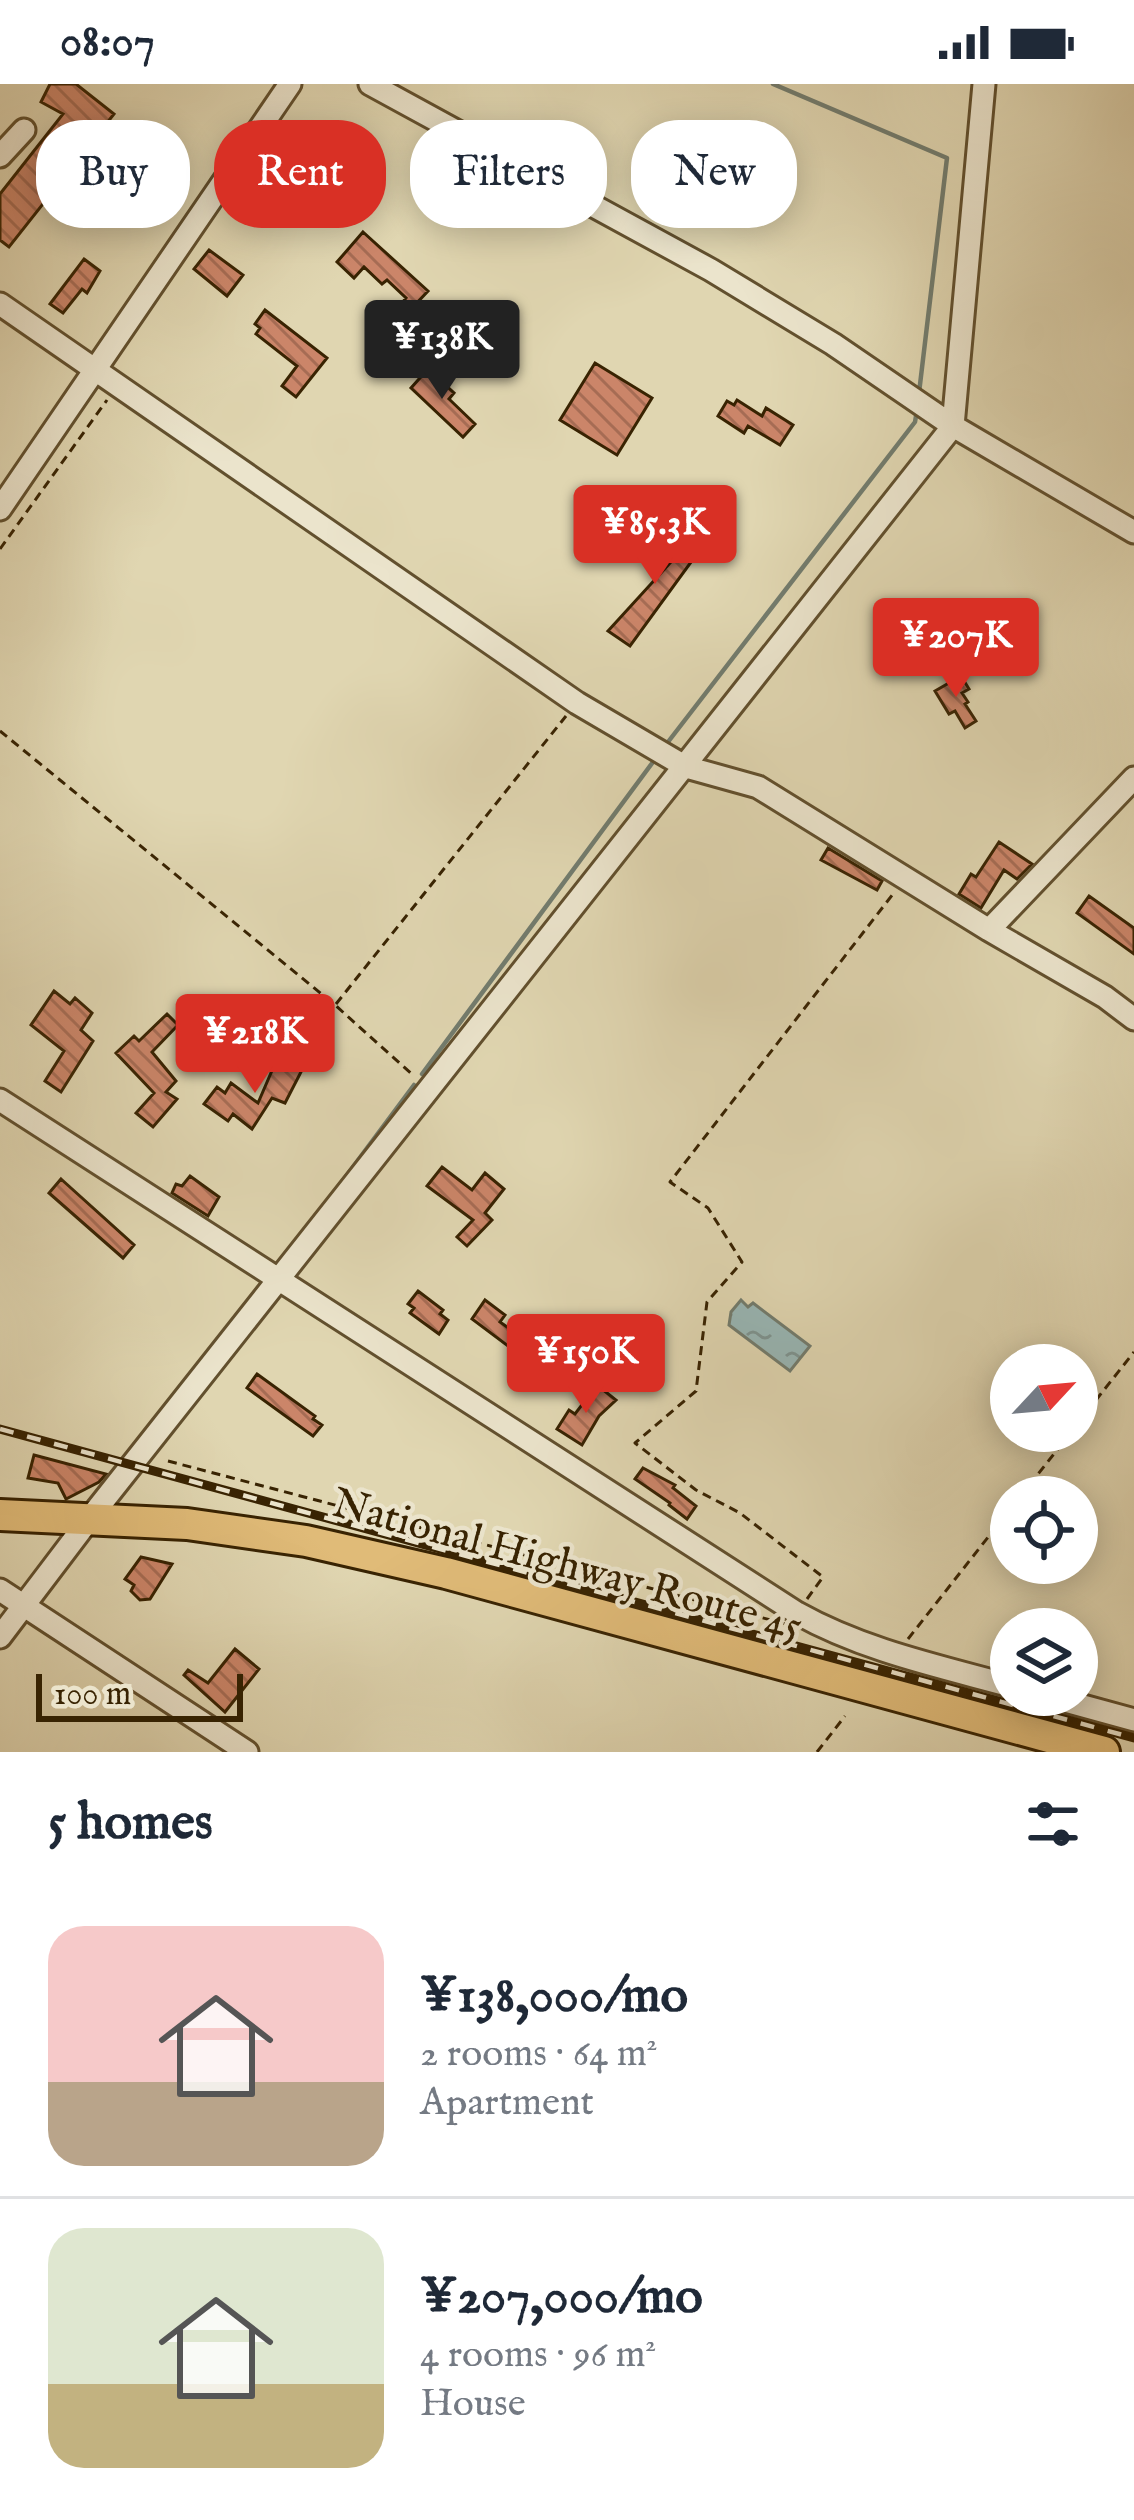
<!DOCTYPE html>
<meta charset="utf-8">
<style>
:root{--surface:#fff;--page:#f2f2f3;--text:#1f2937;--muted:#747a83;--line:#e0e1e3;--accent:#d93025}
body{margin:0;font-family:"IM FELL English",serif;background:var(--page);color:var(--text);height:100vh;display:flex;flex-direction:column;font-size:45px;white-space:nowrap}
*{box-sizing:border-box;margin:0}
p{font-size:39px;color:var(--muted)}
.icon{flex:none;width:66px;height:66px;fill:none;stroke:currentColor;stroke-width:2;stroke-linecap:round;stroke-linejoin:round}
.map{position:relative;height:1668px;overflow:hidden}
.details{display:flex;flex-direction:column;background:var(--surface);flex:1}
.details>*{flex:none}
.banner{position:absolute;left:36px;top:36px;width:1062px;height:108px;display:flex;gap:24px}
.needle{width:78px;rotate:64deg}
.tools{position:absolute;left:990px;top:1260px;display:grid;gap:24px}
.tools a{display:grid;place-items:center;width:108px;height:108px;border-radius:50%;background:var(--surface);box-shadow:0 6px 30px #0003;font-size:60px}
.scale{position:absolute;left:36px;bottom:30px;width:207px;box-sizing:border-box;padding-left:12px;border:6px solid #382302;border-top:0;font-size:33px;line-height:42px;white-space:nowrap;color:#382302;-webkit-text-stroke:9px #ebe4cc;paint-order:stroke}
.price{position:absolute;translate:-50% -102px;padding:0 27px;border-radius:12px;background:var(--accent);color:#fff;font-size:39px;line-height:78px;filter:drop-shadow(0 3px 6px #0008)}
.price::after{content:'';position:absolute;left:50%;top:72px;width:36px;height:27px;margin-left:-18px;background:inherit;clip-path:polygon(0 0,100% 0,50% 100%)}
.price.active{background:#222;color:#fff}
ul{padding:0;list-style:none}
li{display:flex;align-items:center;gap:36px;height:300px;padding:0 48px}
li+li{border-top:3px solid var(--line)}
li span{display:grid;place-items:center;flex:none;width:336px;height:240px;border-radius:36px;color:#555}
li>.icon{margin-inline-start:auto}
span .icon{width:144px;height:144px;fill:#fffc;stroke-width:1}
li b{font-size:51px}
h2{display:flex;justify-content:space-between;align-items:center;height:144px;padding:0 48px;font-size:51px}
.chip{padding:0 42px;border-radius:48px;background:var(--surface);box-shadow:0 6px 30px #0003;font-size:42px;line-height:108px}
.chip.active{background:var(--accent);color:#fff}
.status{display:flex;justify-content:space-between;align-items:center;height:84px;padding:0 60px;background:var(--surface);direction:ltr}
.status svg{height:33px;fill:currentColor}
.map>svg:first-child{display:block}
</style>
<div class="status"><b>08:07</b><svg viewBox="0 0 49 12"><path d="M0 12V9h3v3zM5 12V6h3v6zM10 12V3h3v9zM15 12V0h3v12zM26 1h20v11H26zM47 4h2v5h-2z"/></svg></div>
<div class="map">
<svg width="1134" height="1668" viewBox="0 0 1134 1668">
<defs>
<pattern id="water-ripples" width="26" height="14" patternUnits="userSpaceOnUse" patternTransform="scale(3)"><rect width="26" height="14" fill="#98b7b6"/><path d="M2 4q2-2 4 0t4 0M15 11q2-2 4 0t4 0" fill="none" stroke="#7d9492"/></pattern>
<pattern id="building-back-hatch" width="6" height="6" patternUnits="userSpaceOnUse" patternTransform="scale(3)"><rect width="6" height="6" fill="#cb8569"/><path d="M-1 5l2 2M0 0l6 6M5-1l2 2" fill="none" stroke="#a66c54"/></pattern>
</defs>
<rect width="100%" height="100%" fill="#e0d6b1"/>
<filter id="stains"><feTurbulence type="fractalNoise" baseFrequency=".00167" numOctaves="4"/><feColorMatrix values="0 0 0 0 .2 0 0 0 0 .09 0 0 0 0 .02 0 0 0 .5 -.17"/></filter>
<radialGradient id="worn" r=".72"><stop offset=".6" stop-color="#630" stop-opacity="0"/><stop offset="1" stop-color="#630" stop-opacity=".3"/></radialGradient>
<path fill="url(#water-ripples)" stroke="#727c6e" stroke-width="3" d="M741 1216 748 1223 753 1219 810 1262 790 1287 729 1241 731 1228Z"/>
<g fill="none" stroke-linecap="round" stroke-linejoin="round">
<path stroke="#727c6e" stroke-width="4.5" d="M773 0 947 74 919 309
M668 658 915 338 917 326
M422 990 653 678
M338 1103 414 1001"/>
</g>
<path fill="url(#building-back-hatch)" stroke="#382302" stroke-width="3" d="M50 0H76L114 30 9 163 0 156V110L63 30 41 18Z
M363 148 428 207 413 223 417 227 410 235 398 224 406 214 387 196 382 200 364 183 354 194 337 178Z
M209 166 243 191 227 212 194 185Z
M84 175 100 187 87 209 82 205 63 229 50 220Z
M265 226 327 274 296 313 282 302 297 282 256 250 260 244 255 240Z
M595 279 652 314 617 371 560 336Z
M428 285 454 309 449 315 475 340 463 353 411 304Z
M737 316 762 332 766 324 793 341 780 361 748 342 744 349 718 332 727 317 734 321Z
M658 449 677 459 682 450 696 458 689 470 694 474 630 562 608 547 671 478 649 466Z
M961 592 969 605 962 609 968 618 965 620 976 637 965 644 955 627 949 630 935 607Z
M999 758 1032 780 1017 795 1004 786 981 824 959 810 971 790 976 793Z
M828 764 882 797 877 806 821 776Z
M1089 812 1134 844V870L1077 829Z
M54 907 70 920 75 914 92 929 81 946 93 957 61 1008 45 997 64 967 31 941Z
M167 930 178 941 152 968 176 997 166 1008 177 1015 153 1043 136 1029 154 1009 116 969 134 952 139 957Z
M277 975 302 986 285 1019 272 1014 252 1045 233 1030 228 1037 204 1020 217 1003 225 1009 231 999 258 1019Z
M442 1083 472 1106 485 1089 504 1105 485 1129 492 1136 467 1162 457 1153 473 1136 427 1102Z
M190 1092 219 1113 208 1132 172 1109 176 1100 182 1102Z
M61 1095 134 1161 123 1174 49 1109Z
M418 1207 443 1226 440 1230 448 1236 439 1250 410 1229 414 1224 408 1220Z
M485 1216 505 1231 500 1238 517 1250 508 1262 472 1235Z
M257 1290 315 1332 313 1335 322 1341 313 1352 247 1304Z
M597 1301 616 1316 599 1332 582 1361 557 1345 569 1326 575 1330Z
M34 1371 106 1390 99 1398 66 1415 58 1399 28 1394Z
M643 1384 675 1401 673 1404 696 1422 687 1435 669 1421 670 1419 635 1395Z
M141 1473 172 1480 150 1515 140 1516 131 1507 134 1501 125 1495Z
M235 1565 259 1585 225 1628 184 1591 188 1586 208 1599Z"/>
<g fill="none" stroke-linecap="round" stroke-linejoin="round">
<g stroke="#62502e" stroke-width="27">
<path id="minor" d="M370 0 711 186 833 260 953 342 1134 448
M0 72 24 46
M0 220 577 619 686 683 758 703 989 846 1105 913 1134 935
M0 425 290 0
M989 846 1134 694
M0 1016 797 1529C863 1566 938 1582 1011 1602
M0 1506 247 1668
M0 1553 97 1425 953 342 984 0
M1043 1611 1134 1636"/>
</g>
<g stroke="#382302" stroke-width="36">
<path id="highway" d="M0 1431 187 1440 306 1457 446 1489 1104 1668"/>
</g>
<path stroke="#382302" stroke-width="3" stroke-dasharray="9 6" stroke-linecap="butt" d="M0 465 107 316
M0 647 335 921 414 992
M336 920 566 632
M1077 1340 1134 1268
M168 1377 786 1540
M1020 1413 1072 1347
M807 1515 823 1493 740 1429 696 1406 635 1359 696 1307 707 1218 742 1178 708 1124 670 1098 893 810
M908 1555 1011 1424
M817 1668 845 1632"/>
<use href="#minor" stroke="#ebe4cc" stroke-width="21"/>
<use href="#highway" stroke="#e0bb78" stroke-width="30"/>
<g stroke="#382302" stroke-width="9">
<path id="rail" d="M0 1345 1134 1654"/>
</g>
<use href="#rail" stroke="#ebe4cc" stroke-width="4.5" stroke-dasharray="14" stroke-linecap="butt"/>
</g>
<g text-anchor="middle" dominant-baseline="central" stroke-width="9" stroke-linejoin="round" paint-order="stroke">
<g font-size="42" fill="#382302" stroke="#ebe4cc">
<text transform="translate(567 1482) rotate(15)">National Highway Route 45</text>
</g>
</g>
<rect width="100%" height="100%" filter="url(#stains)"/>
<rect width="100%" height="100%" fill="url(#worn)"/>
</svg>
<div class="tools">
<a><svg class="needle" viewBox="-14 -14 28 28"><path d="M0-13l5 13h-10z" fill="#e53935"/><path d="M0 13l5-13h-10z" fill="#747a83"/></svg></a>
<a><svg class="icon" aria-label="locate" viewBox="0 0 24 24"><circle cx="12" cy="12" r="6"/><path d="M12 2v4M12 18v4M2 12h4M18 12h4"/></svg></a>
<a><svg class="icon" aria-label="layers" viewBox="0 0 24 24"><path d="M12 4l9 5-9 5-9-5zM3 14l9 5 9-5"/></svg></a>
</div>
<div class="scale">100 m</div>
<b class="price active" style="left:442px;top:318px">¥138K</b>
<b class="price" style="left:655px;top:503px">¥85.3K</b>
<b class="price" style="left:956px;top:616px">¥207K</b>
<b class="price" style="left:255px;top:1012px">¥218K</b>
<b class="price" style="left:586px;top:1332px">¥150K</b>
<div class="banner">
<a class="chip">Buy</a>
<a class="chip active">Rent</a>
<a class="chip">Filters</a>
<a class="chip">New</a>
</div>
</div>
<section class="details">
<h2>5 homes<svg class="icon" aria-label="filters" viewBox="0 0 24 24"><path d="M4 7h16M4 17h16"/><circle cx="9" cy="7" r="2"/><circle cx="15" cy="17" r="2"/></svg></h2>
<ul>
<li><span style="background:linear-gradient(#f6c9c9 65%,#b9a48a 0)"><svg class="icon" aria-label="home" viewBox="0 0 24 24"><path d="M3 11l9-7 9 7M6 9v11h12V9"/></svg></span><div><b>¥138,000/mo</b><p>2 rooms · 64 m²</p><p>Apartment</p></div></li>
<li><span style="background:linear-gradient(#dfe7d0 65%,#c2b280 0)"><svg class="icon" aria-label="home" viewBox="0 0 24 24"><path d="M3 11l9-7 9 7M6 9v11h12V9"/></svg></span><div><b>¥207,000/mo</b><p>4 rooms · 96 m²</p><p>House</p></div></li>
</ul>
</section>
